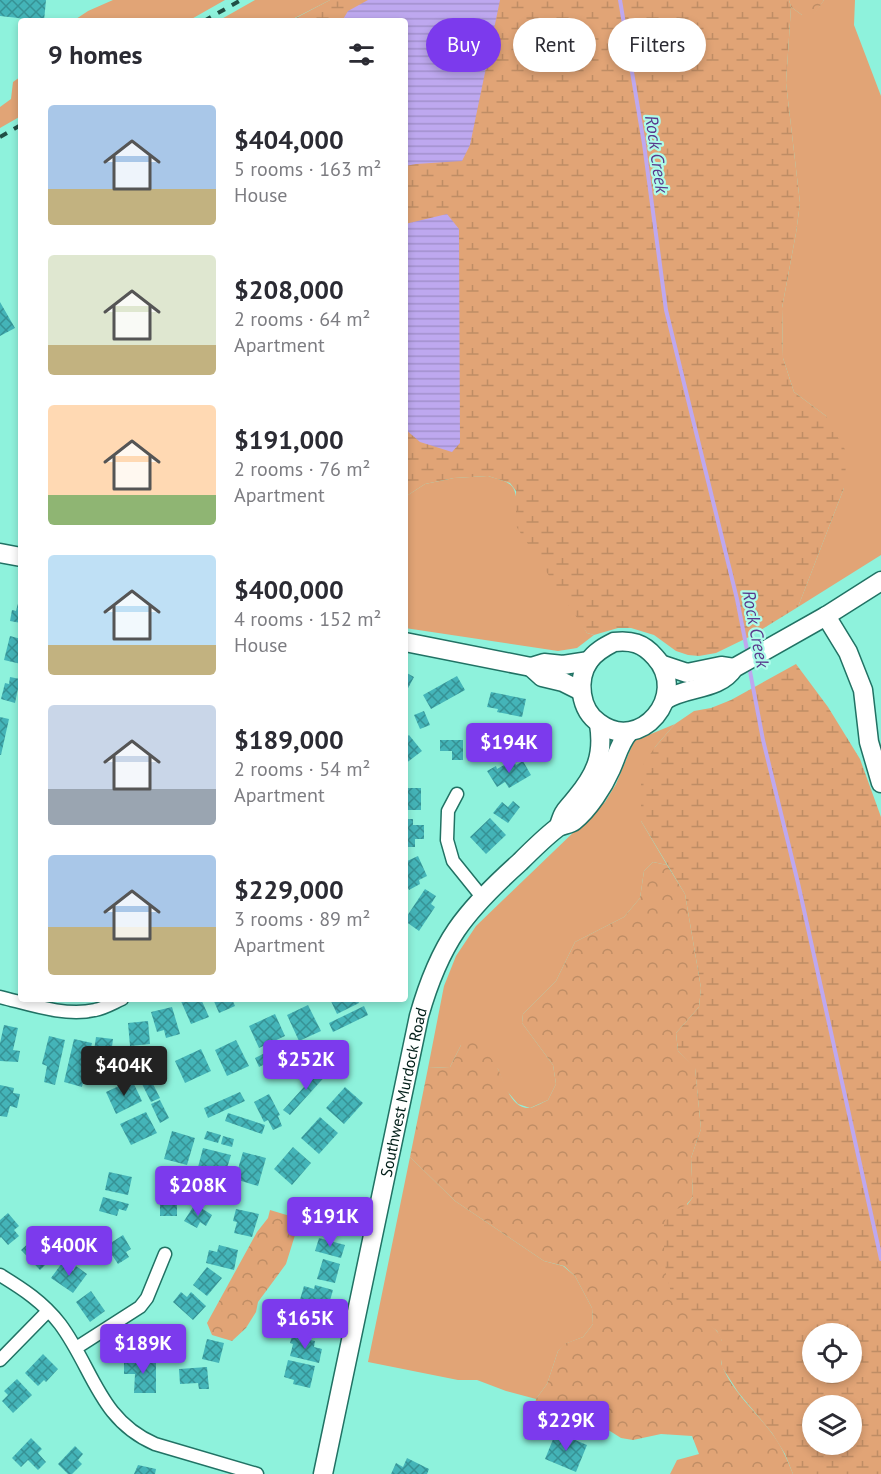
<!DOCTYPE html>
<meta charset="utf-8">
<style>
:root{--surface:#fff;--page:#f7f7f7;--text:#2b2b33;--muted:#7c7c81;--accent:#7c3aed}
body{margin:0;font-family:"PT Sans",sans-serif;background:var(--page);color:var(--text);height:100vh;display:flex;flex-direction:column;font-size:22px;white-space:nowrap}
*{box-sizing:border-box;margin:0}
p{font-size:20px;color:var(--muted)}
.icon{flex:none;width:33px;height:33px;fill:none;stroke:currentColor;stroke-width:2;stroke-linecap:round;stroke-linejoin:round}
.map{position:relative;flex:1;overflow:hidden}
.sheet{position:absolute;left:18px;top:18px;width:390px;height:984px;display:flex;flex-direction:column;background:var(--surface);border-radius:6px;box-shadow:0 3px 9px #0003}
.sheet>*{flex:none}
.banner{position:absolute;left:426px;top:18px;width:364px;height:54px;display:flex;gap:12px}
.tools{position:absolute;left:802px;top:1323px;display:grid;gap:12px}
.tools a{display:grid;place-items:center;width:60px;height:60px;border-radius:50%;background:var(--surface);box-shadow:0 3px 9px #0003;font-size:30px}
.price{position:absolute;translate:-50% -51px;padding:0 14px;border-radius:6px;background:var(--accent);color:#fff;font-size:20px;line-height:39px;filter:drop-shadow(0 2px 3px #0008)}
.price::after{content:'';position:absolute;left:50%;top:36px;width:18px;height:14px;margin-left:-9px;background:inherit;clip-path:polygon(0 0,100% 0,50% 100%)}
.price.active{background:#222;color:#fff}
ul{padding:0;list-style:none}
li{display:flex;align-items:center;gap:18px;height:150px;padding:0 30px}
li span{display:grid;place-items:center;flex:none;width:168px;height:120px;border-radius:6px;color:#555}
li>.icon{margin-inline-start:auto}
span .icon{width:72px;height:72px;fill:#fffc;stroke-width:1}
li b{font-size:26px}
h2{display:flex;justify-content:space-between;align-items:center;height:72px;padding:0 30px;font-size:26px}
.tag{padding:0 21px;border-radius:27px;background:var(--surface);box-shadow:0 3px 9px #0003;font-size:21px;line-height:54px}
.tag.active{background:var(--accent);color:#fff}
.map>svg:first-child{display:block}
</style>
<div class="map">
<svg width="881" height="1474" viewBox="0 0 881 1474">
<defs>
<pattern id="forest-crowns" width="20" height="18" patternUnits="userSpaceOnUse" patternTransform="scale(1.5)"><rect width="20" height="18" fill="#e1a476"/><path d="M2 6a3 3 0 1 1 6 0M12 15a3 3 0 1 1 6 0" fill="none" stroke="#bf8d65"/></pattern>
<pattern id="wetland-marsh" width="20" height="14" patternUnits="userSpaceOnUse" patternTransform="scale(1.5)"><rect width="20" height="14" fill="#e1a476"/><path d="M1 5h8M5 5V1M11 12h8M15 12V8" fill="none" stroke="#bf8d65"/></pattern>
<pattern id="water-rules" width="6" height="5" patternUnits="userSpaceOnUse" patternTransform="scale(1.5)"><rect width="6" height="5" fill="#bea8ef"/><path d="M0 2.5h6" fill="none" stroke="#a290cc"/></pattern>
<pattern id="building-cross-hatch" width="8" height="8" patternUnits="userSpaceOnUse" patternTransform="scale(1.5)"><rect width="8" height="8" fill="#44b4b8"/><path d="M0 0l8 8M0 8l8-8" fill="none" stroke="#369295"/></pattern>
</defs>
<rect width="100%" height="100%" fill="#8ef2dc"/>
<path fill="#e1a476" d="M113 0H225L188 21H73L88 11Z
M255 0H330L289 21H218Z
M824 0H855L854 25 881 96V555L798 607 844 488 826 416 794 392 783 358 782 308 796 233 800 203 786 83 791 7 802 15H813Z
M21 66V116L0 128V107L11 99 13 82 20 77Z
M488 476C510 483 516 482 517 507L587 633 594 635 577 648 558 651 405 628V497L425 484 454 478Z
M675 724 655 747 641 821 667 865 653 862 644 871 640 898 624 917 575 942 556 981 523 1014 522 1023 553 1065 556 1084 548 1100 530 1108 518 1104 506 1090 498 1069 461 1045 450 1067 428 1068 444 986 456 956 476 926 605 802 616 784 634 741Z
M410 1157 455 1201 544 1261 563 1266 575 1276 592 1308 593 1324 583 1337 565 1344 558 1351 547 1384 536 1399 506 1391 477 1380H458L368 1362Z"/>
<path fill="url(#forest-crowns)" d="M789 0H824L814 15H802L791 7Z
M653 862 667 865 685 894 701 988 699 1007 676 1033 678 1051 695 1067 701 1129 691 1158 693 1197 687 1204 700 1317C707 1323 720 1330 722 1341 724 1350 718 1359 723 1368 734 1393 755 1411 771 1432 781 1445 787 1459 793 1474H670L677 1460 699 1454 692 1436 661 1434 633 1440 621 1438 575 1409 540 1410 535 1405 536 1399 547 1384 558 1351 564 1344 583 1337 593 1324 592 1308 575 1276 564 1266 544 1261 455 1201 410 1157 428 1068 450 1067 461 1045 472 1041C483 1047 492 1058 498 1069 505 1082 510 1109 530 1108 535 1107 543 1102 548 1100L556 1084 553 1065 522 1023 523 1014 556 981 575 942 624 917 640 898 644 871Z
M270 1210 300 1219 286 1264 258 1302 256 1312 246 1328 232 1341 212 1335 207 1323 257 1232 268 1218Z"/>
<path fill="url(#wetland-marsh)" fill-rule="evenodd" d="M330 0H789L791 7 786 83 800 203 796 233 782 308 783 358 794 392 826 416 847 453 844 488 798 607 751 636 716 653 699 656 688 655 676 651 654 635 631 628H618L594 635 587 633 516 526V491L510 483 488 476 454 478 425 484 405 497V21H290Z
M796 664 828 707 860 759 881 817V1474H793L785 1454 772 1433 738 1392 722 1367 720 1352 722 1341 717 1331 673 1299 666 1274 663 1230 667 1213 687 1205 693 1197 691 1158 701 1129 695 1068 678 1051 676 1033 699 1007 701 988 685 894 641 821V768L655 747 675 724 694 711 711 708 731 700ZM813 1334H852V1372H813ZM813 1406H852V1444H813Z"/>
<path fill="url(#water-rules)" d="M368 0H500L470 145 462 161 416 164 405 166V21H342L348 11Z
M447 214 459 229 460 443 452 452 420 442 405 429V224Z"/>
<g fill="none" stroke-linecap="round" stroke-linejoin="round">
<path stroke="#bea8ef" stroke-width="4" d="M620 0 644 144 666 310 737 599 748 655
M749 666 763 740 798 883 881 1259"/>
</g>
<path fill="url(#building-cross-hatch)" d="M0 0H46L44 21 0 16Z
M0 302 15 328 0 336Z
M20 596H21V623L10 621 12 610 16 611Z
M10 636 21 639V664L4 660Z
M405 672 414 677 405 694Z
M457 676 465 690 431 709 423 695Z
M10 677 20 679 15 703 1 699 5 683 9 684Z
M491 692 526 699 522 717 497 712 498 709 487 707Z
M424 711 430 725 420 729 414 715Z
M0 717 9 719 1 755H0Z
M514 725 515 755 494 756 493 726Z
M409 735 422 751 405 764V738Z
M440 740H463V760H452V751H440Z
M513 760 516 765 523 761 531 775 509 788 505 782 497 787 487 771 496 766 497 769Z
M405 788H421V810H405Z
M513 801 520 807 508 823 493 813 502 802 508 807Z
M490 818 506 835 486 854 470 837Z
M405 819H413V825H424V839H415V847H405Z
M418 856 427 876 419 880 420 884 409 890 405 882V862Z
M425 889 436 896 431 904 435 907 419 931 405 921V919Z
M180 999H201L209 1017 191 1024Z
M213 999H232L235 1006 219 1013Z
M330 999H357L359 1003 337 1014Z
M308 1005 321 1031 299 1041 287 1015Z
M364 1006 368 1015 333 1032 329 1023Z
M172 1007 180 1034 166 1038 164 1030 157 1032 151 1012Z
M275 1014 285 1036 259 1048 249 1026Z
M148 1021 150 1044 130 1046 128 1023Z
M4 1025 18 1028 13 1050 20 1051 18 1062 0 1061V1043Z
M49 1036 65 1040 55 1085 44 1082 47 1066 42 1064Z
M96 1037 113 1039 111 1055 120 1056 118 1071 109 1069 108 1075 91 1072Z
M74 1039 92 1043 82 1087 64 1082Z
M236 1040 249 1066 227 1076 215 1050Z
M201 1049 211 1071 185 1083 175 1061Z
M273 1049 277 1058 259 1067 255 1058Z
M311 1059 315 1068 297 1076 293 1067Z
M323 1066 329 1072 290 1115 283 1110Z
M132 1080 142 1101 116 1114 106 1092Z
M151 1080 160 1098 151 1102 142 1084Z
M0 1085 14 1088 13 1093 20 1094 17 1108 10 1106 7 1117 0 1116Z
M345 1087 363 1103 344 1124 326 1108Z
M240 1092 245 1101 208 1118 204 1108Z
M269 1094 280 1115 278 1116 282 1126 273 1130 268 1120 264 1122 254 1102Z
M160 1100 169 1118 160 1123 151 1104Z
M146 1112 157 1133 131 1145 120 1124Z
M228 1113 265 1125 262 1134 225 1121Z
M320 1117 338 1133 319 1154 301 1138Z
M172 1131 195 1138 187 1165 164 1159Z
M207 1131 221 1135 218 1143 204 1139Z
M223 1136 234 1139 232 1147 221 1144Z
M293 1147 311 1163 292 1185 274 1169Z
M203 1148 231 1155 224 1178 197 1171Z
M243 1152 266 1158 258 1186 235 1179Z
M109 1172 132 1177 128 1195 105 1190Z
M160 1195H177V1216H160Z
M103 1197 129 1204 126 1211 119 1209 117 1216 99 1211Z
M195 1204 212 1215 206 1226 200 1222 197 1228 184 1221Z
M236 1209 259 1214 252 1237 234 1233 237 1222 233 1221Z
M8 1213 19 1226 14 1230 19 1236 8 1245 1 1237 0 1238V1220Z
M123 1235 131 1249 126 1252 129 1257 118 1264 106 1246Z
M34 1238 52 1258 40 1270 21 1250Z
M319 1238 345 1245 341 1258 315 1251Z
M219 1245 238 1250 234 1270 206 1263 209 1250 217 1252Z
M323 1259 340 1264 335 1283 317 1279Z
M62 1263 73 1271 76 1266 87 1274 73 1293 51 1278Z
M207 1267 222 1278 207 1296 193 1285Z
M315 1285 333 1290 327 1311 299 1303 304 1286 314 1289Z
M91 1291 105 1311 90 1322 76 1302Z
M181 1292 187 1297 191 1292 206 1306 193 1320 173 1302Z
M307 1312 329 1317 326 1330 299 1323 300 1318 305 1319Z
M162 1328 178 1336 172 1350 155 1342Z
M292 1336 315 1341 314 1347 322 1349 319 1363 290 1356 293 1344 290 1343Z
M207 1339 224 1343 219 1363 202 1359Z
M43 1354 58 1369 46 1382 44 1380 38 1386 25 1373Z
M288 1360 315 1366 310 1388 293 1384 294 1380 284 1377Z
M124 1361H156V1393H134L135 1374H124Z
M207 1367 209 1389H199L198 1383 180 1384 179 1369Z
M17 1379 32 1395 13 1413 2 1401 8 1395 4 1391Z
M556 1432 587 1445 576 1472 545 1459Z
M31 1438 42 1449 38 1453 46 1462 38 1470 28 1460 21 1467 12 1458Z
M75 1446 83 1454 78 1460 82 1464 72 1474H68L58 1464Z
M407 1458 429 1469 427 1474H391L396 1463 403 1467Z
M138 1465 156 1469 155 1474H134Z"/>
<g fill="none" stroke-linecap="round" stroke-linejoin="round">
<g stroke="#217264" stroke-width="15">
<path id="minor" d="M457 794 448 811 447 840 453 861 482 897
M0 997C29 1004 65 1017 95 1010 105 1008 113 1003 122 999
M0 1275C23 1289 43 1302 60 1324 93 1368 99 1420 155 1444L257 1474
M76 1348 140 1307 147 1298 165 1254
M0 1360 48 1311"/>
</g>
<g stroke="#217264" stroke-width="21">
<g id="secondary">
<path d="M0 553 21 557"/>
<path d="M826 616 848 652 863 690 869 742 881 783"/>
<path d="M405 642 531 667 544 663 563 665 589 661"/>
<path d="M614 642C631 640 643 643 655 657 690 695 640 754 599 723 580 710 576 680 589 661 595 652 604 647 614 642Z"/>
<path d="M663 665 687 673 721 666 734 668"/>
<path d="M531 667 542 677 563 682 581 691"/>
<path d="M665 700C686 686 719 691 734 668L826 616 881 581"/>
<path d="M559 826C564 809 566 811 576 798 596 774 604 755 599 724"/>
<path id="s1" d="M323 1474 419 1016C440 942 464 912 520 862 532 850 544 838 557 828 562 824 569 825 574 821 589 809 603 787 611 769 617 756 619 744 629 732"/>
</g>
</g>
<use href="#minor" stroke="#fff" stroke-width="12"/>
<use href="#secondary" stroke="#fff" stroke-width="18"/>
<path stroke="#214f45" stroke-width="4" stroke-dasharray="8 8" stroke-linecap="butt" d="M204 21 241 0
M0 137 21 125"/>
</g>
<g text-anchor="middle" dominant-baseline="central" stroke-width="4.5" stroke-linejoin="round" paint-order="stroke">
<g font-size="16" fill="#001d17" stroke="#aefcea">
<text stroke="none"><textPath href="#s1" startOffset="390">Southwest Murdock Road</textPath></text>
</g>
<g font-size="18" font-style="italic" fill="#59398c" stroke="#aefcea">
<text transform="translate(657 154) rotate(82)">Rock Creek</text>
<text transform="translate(756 629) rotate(79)">Rock Creek</text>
</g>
</g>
</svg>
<div class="tools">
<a><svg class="icon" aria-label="locate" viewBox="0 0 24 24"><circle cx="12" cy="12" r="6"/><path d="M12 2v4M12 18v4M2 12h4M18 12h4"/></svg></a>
<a><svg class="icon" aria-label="layers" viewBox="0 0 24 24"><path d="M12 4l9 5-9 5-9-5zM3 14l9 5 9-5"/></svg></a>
</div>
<b class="price" style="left:509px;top:774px">$194K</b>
<b class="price" style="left:306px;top:1091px">$252K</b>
<b class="price active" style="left:124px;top:1097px">$404K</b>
<b class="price" style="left:198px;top:1217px">$208K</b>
<b class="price" style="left:330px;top:1248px">$191K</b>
<b class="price" style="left:69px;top:1277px">$400K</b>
<b class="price" style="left:305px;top:1350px">$165K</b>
<b class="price" style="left:143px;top:1375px">$189K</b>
<b class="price" style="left:566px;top:1452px">$229K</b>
<div class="banner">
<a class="tag active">Buy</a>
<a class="tag">Rent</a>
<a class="tag">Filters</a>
</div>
<section class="sheet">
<h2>9 homes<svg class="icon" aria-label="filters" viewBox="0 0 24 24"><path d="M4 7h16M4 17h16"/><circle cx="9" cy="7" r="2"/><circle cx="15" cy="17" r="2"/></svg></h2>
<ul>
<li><span style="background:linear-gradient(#a9c7e8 70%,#c2b280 0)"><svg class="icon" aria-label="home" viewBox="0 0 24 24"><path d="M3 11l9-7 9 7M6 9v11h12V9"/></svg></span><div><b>$404,000</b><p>5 rooms · 163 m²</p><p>House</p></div></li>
<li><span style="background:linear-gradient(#dfe7d0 75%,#c2b280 0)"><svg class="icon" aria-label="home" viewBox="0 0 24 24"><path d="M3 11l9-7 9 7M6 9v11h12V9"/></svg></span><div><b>$208,000</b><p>2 rooms · 64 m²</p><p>Apartment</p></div></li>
<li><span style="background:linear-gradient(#ffd9b3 75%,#8fb573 0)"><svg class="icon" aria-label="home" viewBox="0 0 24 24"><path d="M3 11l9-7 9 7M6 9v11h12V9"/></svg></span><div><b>$191,000</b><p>2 rooms · 76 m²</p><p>Apartment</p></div></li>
<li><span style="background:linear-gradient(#bfe0f5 75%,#c2b280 0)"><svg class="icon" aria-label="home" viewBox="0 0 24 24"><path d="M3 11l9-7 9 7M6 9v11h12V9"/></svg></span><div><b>$400,000</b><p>4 rooms · 152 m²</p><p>House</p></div></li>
<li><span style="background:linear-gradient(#c9d6e8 70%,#9aa5b1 0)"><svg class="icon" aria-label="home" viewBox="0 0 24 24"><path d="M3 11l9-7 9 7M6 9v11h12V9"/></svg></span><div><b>$189,000</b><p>2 rooms · 54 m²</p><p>Apartment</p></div></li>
<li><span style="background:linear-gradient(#a9c7e8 60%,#c2b280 0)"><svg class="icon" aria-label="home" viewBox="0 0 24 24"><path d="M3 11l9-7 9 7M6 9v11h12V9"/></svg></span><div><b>$229,000</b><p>3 rooms · 89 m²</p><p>Apartment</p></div></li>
</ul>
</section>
</div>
